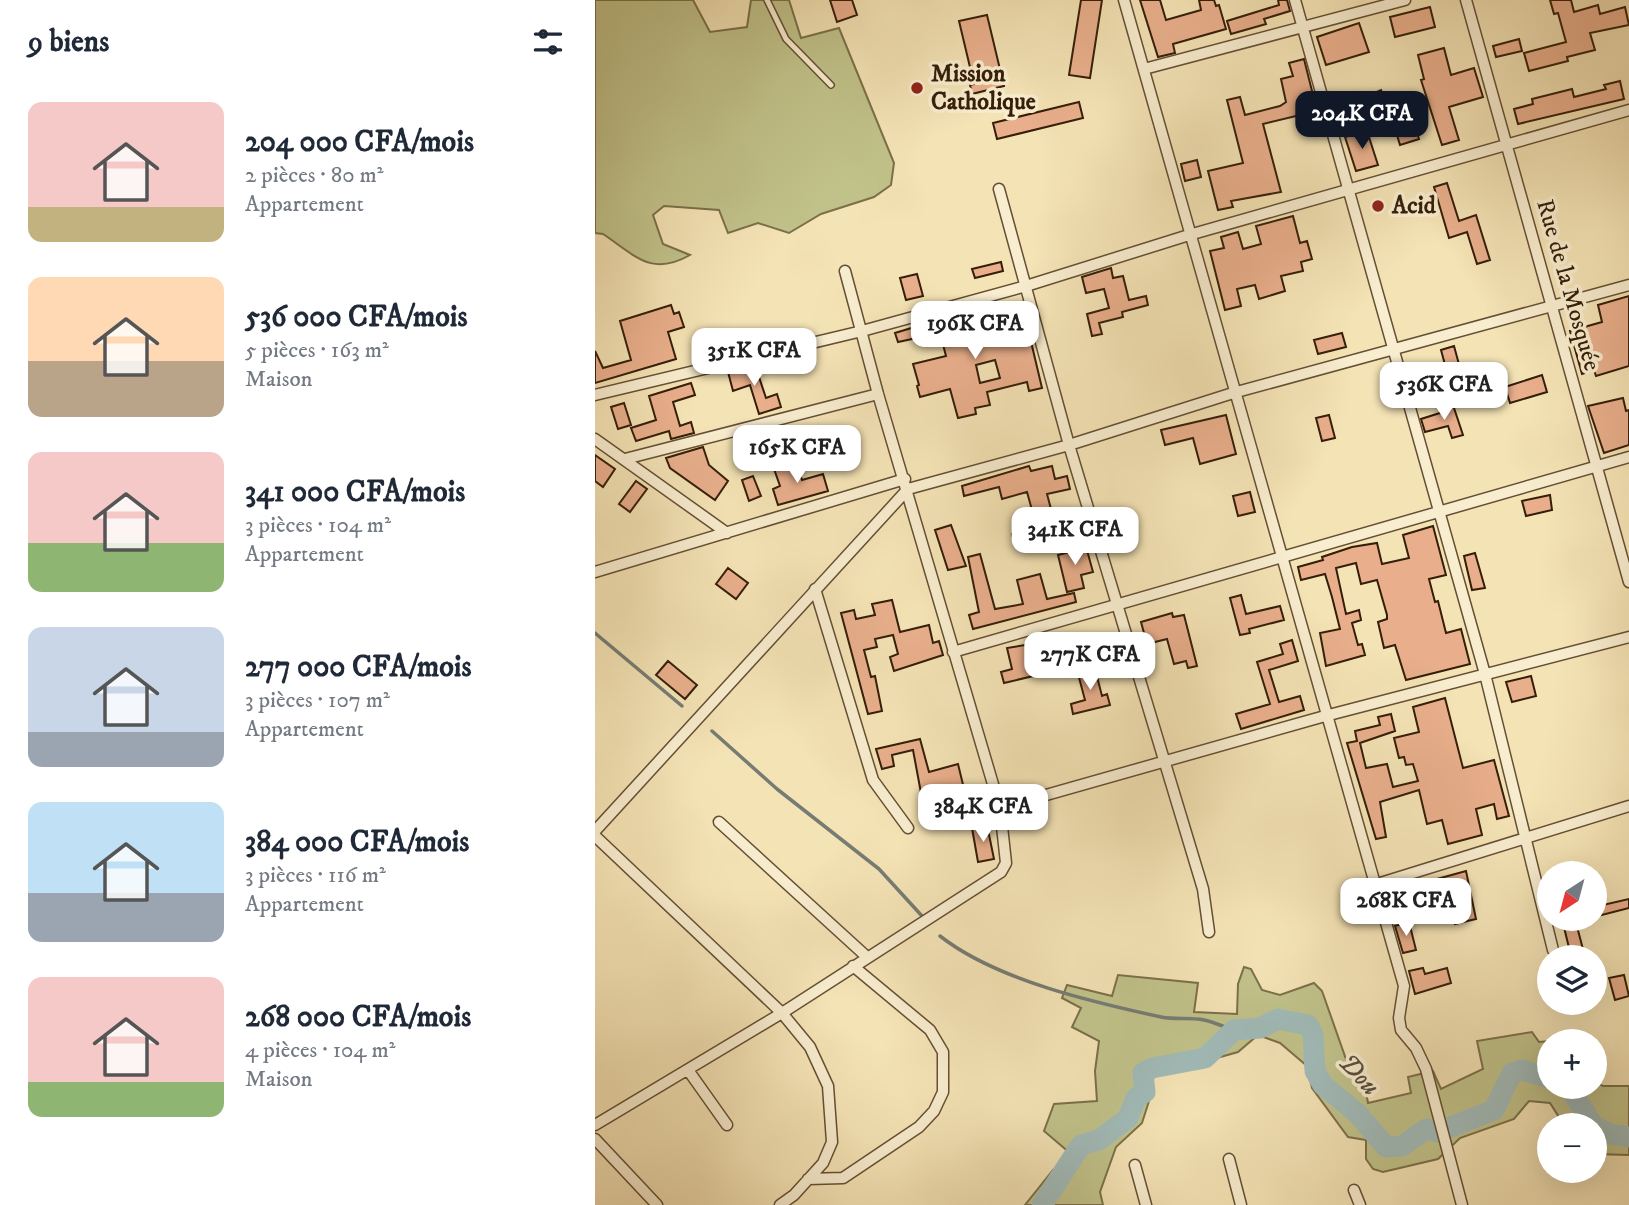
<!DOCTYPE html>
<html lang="fr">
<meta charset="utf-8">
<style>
:root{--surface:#fff;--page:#f6f6f7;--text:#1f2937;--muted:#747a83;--accent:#111827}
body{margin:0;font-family:"IM FELL DW Pica",serif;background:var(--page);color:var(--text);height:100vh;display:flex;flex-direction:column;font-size:26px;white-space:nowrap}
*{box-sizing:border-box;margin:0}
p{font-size:23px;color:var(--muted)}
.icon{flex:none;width:38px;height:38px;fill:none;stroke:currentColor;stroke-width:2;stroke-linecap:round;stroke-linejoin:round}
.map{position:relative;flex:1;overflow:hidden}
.panel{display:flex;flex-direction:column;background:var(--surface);width:595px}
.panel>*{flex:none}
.needle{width:46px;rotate:216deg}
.controls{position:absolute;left:942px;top:861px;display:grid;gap:14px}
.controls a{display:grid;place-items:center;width:70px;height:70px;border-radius:50%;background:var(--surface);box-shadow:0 7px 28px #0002;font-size:35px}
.price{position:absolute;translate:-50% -60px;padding:0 16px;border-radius:14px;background:#fff;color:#222;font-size:23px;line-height:46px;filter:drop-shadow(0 2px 4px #0008)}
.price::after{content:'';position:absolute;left:50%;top:42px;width:21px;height:16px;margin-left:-10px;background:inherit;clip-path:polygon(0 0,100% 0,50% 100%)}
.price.selected{background:var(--accent);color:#fff}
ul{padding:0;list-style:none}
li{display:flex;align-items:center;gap:21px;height:175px;padding:0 28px}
li span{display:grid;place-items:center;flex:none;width:196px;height:140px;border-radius:14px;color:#555}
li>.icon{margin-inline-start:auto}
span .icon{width:84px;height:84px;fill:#fffc;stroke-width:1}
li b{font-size:30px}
h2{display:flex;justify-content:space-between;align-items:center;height:84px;padding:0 28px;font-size:30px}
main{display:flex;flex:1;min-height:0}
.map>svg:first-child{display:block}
</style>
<main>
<section class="panel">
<h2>9 biens<svg class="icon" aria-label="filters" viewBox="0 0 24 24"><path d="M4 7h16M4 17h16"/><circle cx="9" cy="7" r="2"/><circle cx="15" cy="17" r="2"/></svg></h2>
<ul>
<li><span style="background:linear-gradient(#f6c9c9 75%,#c2b280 0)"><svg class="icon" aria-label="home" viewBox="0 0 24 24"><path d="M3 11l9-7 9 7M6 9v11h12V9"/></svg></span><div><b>204 000 CFA/mois</b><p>2 pièces · 80 m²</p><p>Appartement</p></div></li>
<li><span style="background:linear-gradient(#ffd9b3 60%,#b9a48a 0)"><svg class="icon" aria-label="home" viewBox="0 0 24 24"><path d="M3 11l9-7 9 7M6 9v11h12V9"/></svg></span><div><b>536 000 CFA/mois</b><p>5 pièces · 163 m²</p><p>Maison</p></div></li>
<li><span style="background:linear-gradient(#f6c9c9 65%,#8fb573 0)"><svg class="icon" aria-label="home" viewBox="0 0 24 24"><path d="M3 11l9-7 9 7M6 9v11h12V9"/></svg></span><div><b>341 000 CFA/mois</b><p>3 pièces · 104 m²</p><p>Appartement</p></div></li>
<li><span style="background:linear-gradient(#c9d6e8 75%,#9aa5b1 0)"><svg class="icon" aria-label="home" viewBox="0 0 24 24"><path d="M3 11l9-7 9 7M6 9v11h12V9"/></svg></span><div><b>277 000 CFA/mois</b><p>3 pièces · 107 m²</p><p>Appartement</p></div></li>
<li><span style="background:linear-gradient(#bfe0f5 65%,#9aa5b1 0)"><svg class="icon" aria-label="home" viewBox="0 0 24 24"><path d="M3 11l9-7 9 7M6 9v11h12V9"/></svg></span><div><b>384 000 CFA/mois</b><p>3 pièces · 116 m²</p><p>Appartement</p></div></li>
<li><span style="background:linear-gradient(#f6c9c9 75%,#8fb573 0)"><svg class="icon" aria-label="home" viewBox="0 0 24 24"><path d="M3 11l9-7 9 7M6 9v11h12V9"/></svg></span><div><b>268 000 CFA/mois</b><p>4 pièces · 104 m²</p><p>Maison</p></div></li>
</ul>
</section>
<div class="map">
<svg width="1034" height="1205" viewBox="0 0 1034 1205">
<rect width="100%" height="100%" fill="#f4e3b5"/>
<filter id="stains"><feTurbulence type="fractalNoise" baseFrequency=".00286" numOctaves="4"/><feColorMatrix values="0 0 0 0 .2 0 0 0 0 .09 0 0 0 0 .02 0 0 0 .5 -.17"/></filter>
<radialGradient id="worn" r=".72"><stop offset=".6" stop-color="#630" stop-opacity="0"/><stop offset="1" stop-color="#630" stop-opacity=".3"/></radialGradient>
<path fill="#c1c28a" stroke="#7b704a" stroke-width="2" d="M0 0H98L115 32 152 27 156 0H194L206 38 244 28 299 163 296 185 279 197 226 214 194 233 163 223 133 233 124 210 69 206 58 215 68 244 95 255C56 277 41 256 8 234L0 233Z
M649 967 656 969 667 990 685 995 719 983 727 991 758 1079 770 1086 773 1103 816 1093 813 1077 838 1071 846 1089 888 1069 882 1041 937 1032 944 1042 954 1041V1087H999V1081L1008 1086H1034V1155L999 1154V1125H969L955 1103 934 1101 919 1119 865 1138 843 1159 788 1172 778 1169 771 1159V1140L753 1137 717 1088 712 1066 685 1043 663 1035 643 1052 551 1078 554 1101 547 1123 521 1147 505 1192 508 1205H430L458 1170 464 1173 476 1154 449 1131 459 1104 502 1101 500 1071 504 1041 477 1027 486 1008 467 998 472 985 517 996 523 975 603 983 599 1012 642 1014 643 984Z"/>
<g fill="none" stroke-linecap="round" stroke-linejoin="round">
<path stroke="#767c73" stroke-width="3.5" d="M0 633 87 706
M117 731 182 789 284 869 327 916
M345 936C401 980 497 1002 566 1017 580 1020 595 1017 609 1020 619 1022 629 1027 639 1030"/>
<path stroke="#a1bbb9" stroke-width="21" d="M974 1087 998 1125
M999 1126 1015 1134 1034 1137
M447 1205 486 1145 504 1140 533 1118 541 1098 550 1092 548 1073 557 1068 610 1058 639 1030 665 1028 683 1019 713 1025 718 1034 720 1071 728 1085 763 1114 791 1147 807 1146 831 1129 843 1132 899 1110 917 1073 927 1070 954 1078"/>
</g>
<path fill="#e9af8c" stroke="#351e09" stroke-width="2" fill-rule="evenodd" d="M235 0H257L262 15 242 22Z
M486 0H507L495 78 474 75Z
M545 0H565L571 20 606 10 604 0H619L621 6 624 5 631 29 578 44 580 53 563 57Z
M683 0H692L695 11 669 19 671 24 636 34 632 21 684 5Z
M955 0H976L979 12 1003 5 1005 14 1030 7 1034 25 995 33 1000 50 972 57 973 61 934 71 929 53 971 42 963 13 959 14Z
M835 7 840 27 800 37 795 17Z
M392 15 409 86 377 94 375 85 379 84 364 21Z
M764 23 774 52 731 65 722 37Z
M924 39 927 51 901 57 898 46Z
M849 48 856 75 879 68 888 97 854 107 864 140 847 145 826 80 829 79 823 55Z
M709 59 722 111 668 124 686 192 636 201 638 207 623 210 613 171 648 163 632 100 645 97 650 115 685 106 691 102 686 79 698 76 694 63Z
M1025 81 1029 99 923 124 919 109 938 104 937 99 977 89 979 97 1011 89 1009 85Z
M786 90 794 113 814 107 824 139 805 145 799 125 775 134 769 117 784 111 779 93Z
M484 102 488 118 402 139 398 123Z
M772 131 783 165 761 171 750 137Z
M602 160 606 177 590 181 586 164Z
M852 183 864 221 881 215 895 260 882 264 872 232 854 238 839 187Z
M698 216 705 243 712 241 717 259 706 262 708 271 686 276 690 291 664 299 660 285 642 289 646 306 630 310 615 251 629 248 626 237 643 232 648 249 666 244 661 226Z
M406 262 408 271 380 278 377 269Z
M516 268 518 278 528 276 534 300 551 296 553 305 527 312 528 317 504 323 507 334 497 336 492 314 514 308 509 289 491 293 487 277Z
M322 274 328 296 311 300 305 278Z
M1034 296V366L1001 376 999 370 987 374 975 331 1007 322 1003 305Z
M76 305 79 314 84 312 89 327 73 332 81 359 0 383V351L8 368 36 360 25 321Z
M389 306 392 316 367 322 374 347 419 335 414 311 428 308 447 388 434 391 432 382 392 392 395 405 380 408 381 414 363 418 355 389 325 397 322 386 324 385 318 364 351 356 345 333 303 342 300 333ZM400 360 405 378 385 383 381 365Z
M747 333 751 347 723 354 719 340Z
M859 346 865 368 852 372 846 350Z
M160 365 171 398 182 394 186 407 164 414 155 385 138 391 133 372Z
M947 375 952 392 915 403 910 387Z
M96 383 100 395 78 402 85 426 96 422 99 433 76 439 74 431 41 441 36 428 61 420 54 396Z
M1028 398 1031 411 1034 410V445L1009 453 993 406Z
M29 403 36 425 23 429 16 407Z
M858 405 868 435 857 438 853 426 830 432 826 419 848 412 847 409Z
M631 415 641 454 605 464 598 438 570 445 566 430Z
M734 415 740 438 727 441 721 418Z
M240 434 244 449 202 460 197 443Z
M108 447 114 465 133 481 120 500 75 468 71 458Z
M0 455 20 469 8 487 0 481Z
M201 462 207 480 228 474 233 491 183 505 178 489 185 486 179 469Z
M434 466 436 471 457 466 460 479 472 476 475 489 452 494 459 520 449 522 454 545 446 547 444 537 419 543 417 534 442 528 432 492 407 499 404 487 369 496 367 486Z
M158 476 166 496 154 501 147 480Z
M41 481 52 489 35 512 24 504Z
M655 492 660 512 643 516 638 496Z
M955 495 957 510 931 516 927 501Z
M356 525 371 566 353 570 340 530Z
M838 526 851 575 834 579 840 602 843 601 851 633 866 629 875 664 811 680 800 645 789 648 783 622 792 619V615L782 580 766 584 761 563 741 568 751 614 764 610 766 620 757 623 763 645 767 644 770 655 731 666 725 633 745 629 737 597 730 574 706 580 703 567 728 560 727 557 757 547 782 543 787 564 814 558 808 535Z
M490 543 498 572 486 575 489 588 472 592 463 555 482 550 481 546Z
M880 553 890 588 877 590 869 556Z
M385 554 400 609 428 604 422 580 445 574 452 599 479 593 481 602 378 629 374 615 384 612 373 557Z
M133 568 153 583 141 599 121 584Z
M646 595 651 614 685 606 689 620 654 629 655 633 645 635 635 598Z
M297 600 305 632 334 625 338 643 344 641 348 655 299 671 295 657 303 654 298 635 280 639 282 647 269 650 276 677 280 676 287 711 273 714 246 613 259 610 261 619 280 615 277 604Z
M577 613 578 617 589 615 602 666 593 668 591 661 579 664 572 639 552 644 546 622Z
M697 640 703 661 674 670 684 702 705 696 709 710 646 729 641 714 675 704 662 662 688 654 685 644Z
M443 643 451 673 409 683 406 672 417 669 412 648Z
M73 661 102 685 90 699 61 675Z
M499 665 507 696 512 694 515 705 478 714 476 704 490 700 482 670Z
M936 676 941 696 917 702 911 682Z
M850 698 868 768 899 760 914 816 902 819 899 804 881 809 887 835 853 844 847 820 832 824 824 790 785 802 791 837 781 839 752 743 762 741 760 731 785 725 783 717 796 714 800 731 765 743 771 768 792 764 798 787 823 781 818 764 811 765 809 757 804 758 799 738 824 732 818 707Z
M325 739 334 772 363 764 371 797 329 809 318 750 297 755 299 766 287 769 281 749Z
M392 825 399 859 383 862 377 828Z
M871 871 881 919 860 924 852 895 846 897 842 879Z
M1034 899V908L999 917V907Z
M967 919H980L989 953 976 956Z
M814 922 821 950 808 953 800 926Z
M828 968 830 974 852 968 856 983 820 994 814 971Z
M1029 975 1034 996 1020 1000 1014 978Z"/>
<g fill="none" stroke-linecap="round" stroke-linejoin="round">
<g stroke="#654f34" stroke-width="8">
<path id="lane" d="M172 0 191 39 236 85"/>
</g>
<g stroke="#654f34" stroke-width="13">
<path id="street" d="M529 0 809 986 804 1018 806 1030 821 1048 831 1069 867 1205
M700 0 890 674 958 950
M871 0 1034 582
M549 69 810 0
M404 189 474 445 608 889 614 932
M0 395 267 331 431 286 594 235 1034 110
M0 439 132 533
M30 459 283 394
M0 572 310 479
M220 589 278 780 313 828
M358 652 1034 457
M405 808 730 716 1034 637
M124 822 272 957
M0 831 313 489 474 445 638 393 1034 285
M0 836 187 1013 215 1047 233 1086 237 1142 228 1163 199 1195 185 1205
M779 885 1034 806
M93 1070 132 1125
M0 1125 187 1013 406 872 411 863 405 808 283 394 250 271
M0 1139 62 1205
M634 1159 646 1205
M540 1165 551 1205
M213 1179 248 1178 324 1127 339 1111 348 1092V1052L335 1030 258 966
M759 1190 765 1205"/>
</g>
<use href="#lane" stroke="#f8edcf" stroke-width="5"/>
<use href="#street" stroke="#f8edcf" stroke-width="10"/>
</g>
<g fill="#8f2418" stroke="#f8edcf" stroke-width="2.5">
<circle cx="322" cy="88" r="7"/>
<circle cx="783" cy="206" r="7"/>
</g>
<g text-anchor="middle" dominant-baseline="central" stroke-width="7" stroke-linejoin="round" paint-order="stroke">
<g font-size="24" font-weight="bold" fill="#351e09" stroke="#f8edcf" text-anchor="start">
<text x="336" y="74">Mission<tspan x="336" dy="28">Catholique</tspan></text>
<text x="797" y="206">Acid</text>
</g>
<g font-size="24" fill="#351e09" stroke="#f8edcf">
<text transform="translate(973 285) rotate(74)">Rue de la Mosquée</text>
</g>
<g font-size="26" font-style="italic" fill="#554d3e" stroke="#f8edcf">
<text transform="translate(764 1075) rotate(47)">Dou</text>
</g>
</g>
<rect width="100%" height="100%" filter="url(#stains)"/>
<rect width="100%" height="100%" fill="url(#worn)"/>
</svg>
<div class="controls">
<a><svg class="needle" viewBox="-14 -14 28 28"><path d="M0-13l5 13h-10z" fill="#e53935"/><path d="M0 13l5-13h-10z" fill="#747a83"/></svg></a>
<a><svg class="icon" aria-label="layers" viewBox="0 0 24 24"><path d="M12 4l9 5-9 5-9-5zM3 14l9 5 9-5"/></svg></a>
<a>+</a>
<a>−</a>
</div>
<b class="price selected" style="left:767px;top:151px">204K CFA</b>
<b class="price" style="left:380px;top:361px">196K CFA</b>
<b class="price" style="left:159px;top:388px">351K CFA</b>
<b class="price" style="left:849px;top:422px">536K CFA</b>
<b class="price" style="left:202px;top:485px">165K CFA</b>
<b class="price" style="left:480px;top:567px">341K CFA</b>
<b class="price" style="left:495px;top:692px">277K CFA</b>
<b class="price" style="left:388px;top:844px">384K CFA</b>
<b class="price" style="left:811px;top:938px">268K CFA</b>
</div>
</main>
